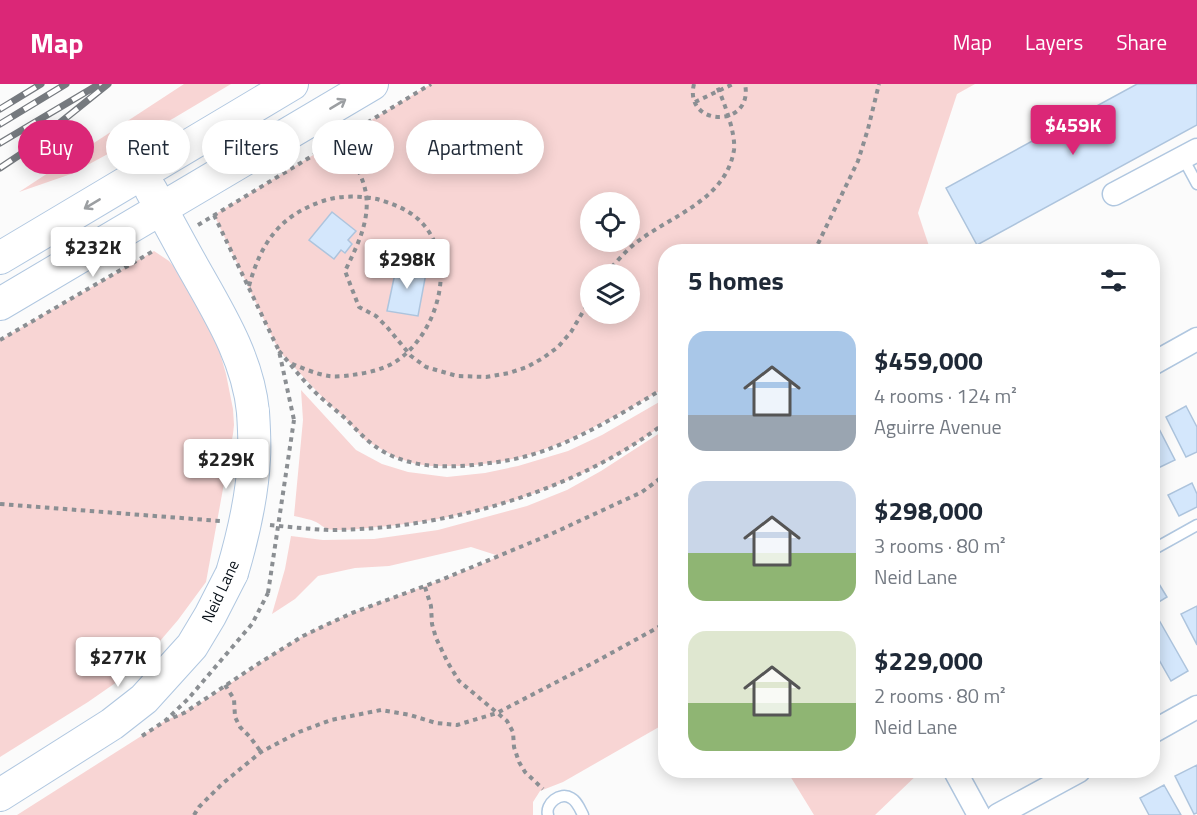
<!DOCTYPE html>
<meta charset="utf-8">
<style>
:root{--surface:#fff;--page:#f6f6f7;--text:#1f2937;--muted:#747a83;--accent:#db2777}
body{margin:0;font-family:"Titillium Web",sans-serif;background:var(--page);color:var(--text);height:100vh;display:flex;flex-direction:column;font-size:22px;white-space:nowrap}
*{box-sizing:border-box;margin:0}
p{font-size:20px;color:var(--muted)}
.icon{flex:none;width:33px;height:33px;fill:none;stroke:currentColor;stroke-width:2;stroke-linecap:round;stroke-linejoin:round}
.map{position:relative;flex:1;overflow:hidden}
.drawer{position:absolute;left:658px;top:160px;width:502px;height:534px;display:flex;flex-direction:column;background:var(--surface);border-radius:24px;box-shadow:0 3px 15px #0003}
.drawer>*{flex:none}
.banner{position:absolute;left:18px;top:36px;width:550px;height:54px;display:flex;gap:12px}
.tools{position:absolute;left:580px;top:108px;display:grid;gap:12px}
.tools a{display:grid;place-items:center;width:60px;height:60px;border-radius:50%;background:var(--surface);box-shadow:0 3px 15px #0003;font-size:30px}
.price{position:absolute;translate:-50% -51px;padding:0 14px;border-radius:6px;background:#fff;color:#222;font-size:20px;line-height:39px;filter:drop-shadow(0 2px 3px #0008)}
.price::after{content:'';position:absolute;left:50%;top:36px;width:18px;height:14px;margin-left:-9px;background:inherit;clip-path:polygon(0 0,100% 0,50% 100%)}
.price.active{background:var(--accent);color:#fff}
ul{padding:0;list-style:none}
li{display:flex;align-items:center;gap:18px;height:150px;padding:0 30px}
li span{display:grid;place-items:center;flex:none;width:168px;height:120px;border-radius:18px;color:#555}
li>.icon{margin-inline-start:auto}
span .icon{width:72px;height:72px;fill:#fffc;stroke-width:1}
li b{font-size:26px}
h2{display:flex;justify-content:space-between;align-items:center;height:72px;padding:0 30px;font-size:26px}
.tag{padding:0 21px;border-radius:27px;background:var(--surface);box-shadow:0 3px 15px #0003;font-size:21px;line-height:54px}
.tag.active{background:var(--accent);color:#fff}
header{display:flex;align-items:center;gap:36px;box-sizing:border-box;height:84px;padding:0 30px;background:var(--accent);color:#fff}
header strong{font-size:28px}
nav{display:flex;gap:33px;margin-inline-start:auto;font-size:21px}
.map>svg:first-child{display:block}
</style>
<header>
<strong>Map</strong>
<nav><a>Map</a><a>Layers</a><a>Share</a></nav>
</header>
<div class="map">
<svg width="1197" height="731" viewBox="0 0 1197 731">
<rect width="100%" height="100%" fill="#fbfbfb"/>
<path fill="#f8d5d4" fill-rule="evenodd" d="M184 0H231L174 34 71 90 19 108Z
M431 0H975L957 10 918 129 931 168H666V303L627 326 567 357 529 371 499 378 467 382H431L416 380 395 373 365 356 345 334 327 318 279 267 214 131ZM591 118H630V158H591ZM591 190H630V230H591Z
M154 167 169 177 176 185 212 247 220 269 226 290 233 325 234 341 233 350 206 498 178 536 154 564 124 593 88 618 0 673V256Z
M301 306 356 366 382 380 408 388 447 393 485 389 518 382 568 367 602 351 661 317 666 316V338C585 401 480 434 378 443 368 444 336 448 328 445 324 444 320 440 316 438 310 435 302 434 294 432L303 336Z
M666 345V639L563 698 540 707 533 718V731H17L165 637C214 616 257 577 305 551 367 518 436 502 499 472L471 463 389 482 355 484 318 492 295 515 272 530 285 485 291 452 323 456 374 455 438 446 527 422 567 406 601 387Z
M787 687H921L875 731H814Z"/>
<path fill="#d4e7fc" stroke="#adc4dd" stroke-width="1.5" d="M1137 0H1197V41L977 161 946 104Z
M332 128 356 147 348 156 352 160 345 169 341 166 334 175 309 156Z
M397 180 427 184 418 232 387 227Z
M1186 322 1197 343V368L1186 373 1166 333Z
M1155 337 1175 376 1154 386V338Z
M1192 399 1197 410V423L1179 432 1168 411Z
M1156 495 1167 513 1154 521V496Z
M1197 522V561L1181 530Z
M1159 536 1188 587 1171 597 1154 567V539Z
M1197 681V729L1194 730 1175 692Z
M1164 701 1181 731H1149L1140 714Z"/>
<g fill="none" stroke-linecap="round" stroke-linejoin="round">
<g stroke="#b0c7e0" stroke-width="13">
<path id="lane" d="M1183 74 1197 100
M1154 465 1197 441
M548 731C545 720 560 707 571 714 577 717 580 725 583 731"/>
</g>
<g stroke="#b0c7e0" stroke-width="25">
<path id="street" d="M1114 110 1197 66
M1154 279 1197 255
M1154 647 1197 623
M955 687 979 731
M998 731 1079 687"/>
</g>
<g stroke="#b0c7e0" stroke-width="34">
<path id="secondary" d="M151 106C165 132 179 158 193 183 219 229 248 275 253 328
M0 174 292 0
M0 220 372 0
M0 711 112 640 144 615 192 562 210 532 232 489"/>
</g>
<path stroke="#8b8f93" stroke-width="4" stroke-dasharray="4.5 4.5" stroke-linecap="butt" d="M694 0C683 43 754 45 745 0
M695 18 733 0
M342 54C349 69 359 85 364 101 373 132 358 160 345 187L359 223 376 232 387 243 411 272 426 283 457 292 486 293 509 289 527 283 543 274 558 263 571 248 591 214
M214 131 279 267 294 336
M198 141 431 0
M814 168 858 77 868 45 879 0
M606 190C616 178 628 164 641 155 676 130 726 114 734 66 736 49 723 15 716 0
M249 202C261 159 279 132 323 117 340 111 360 112 377 115 391 119 407 125 418 135 460 173 439 250 395 278 382 286 367 289 352 291 345 292 336 293 329 292 316 290 302 284 290 279
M0 256 155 166
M279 267C292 282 304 298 318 311 327 319 337 327 346 335 359 348 368 359 384 368 412 383 442 384 473 381 491 379 509 377 527 372 575 359 622 329 666 303
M0 420 220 437
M270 441C289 443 309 445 329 446 443 446 575 408 666 338
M425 503 431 522 432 540 436 554 448 579 459 597 507 637 513 648 514 663 519 678 525 688 543 705
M225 601 234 615 235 633 240 643 250 653 261 668
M165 637 184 629 261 578 303 552 328 540 352 529 441 496 549 451 642 408 666 390
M142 652 165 637 188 615 252 540 268 509
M194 731 199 723 222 700 261 668 299 648 331 636 381 626 410 631 436 639 457 641 497 629 595 578 666 539"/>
<use href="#lane" stroke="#fff" stroke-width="10"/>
<use href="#street" stroke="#fff" stroke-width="22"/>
<use href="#secondary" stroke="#fff" stroke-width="32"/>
<g stroke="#767a7f" stroke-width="7">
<path id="rail" d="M0 25 41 0
M0 40 66 0
M0 59 96 2
M0 84 21 70 108 0"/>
</g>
<use href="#rail" stroke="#fff" stroke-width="4.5" stroke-dasharray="14" stroke-linecap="butt"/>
<g stroke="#b0c7e0" stroke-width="34" stroke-linecap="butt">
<path id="secondary-bridge" d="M232 489C243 452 252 414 254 375 255 359 254 343 253 328"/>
</g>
<path stroke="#8b8f93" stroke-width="4" stroke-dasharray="4.5 4.5" stroke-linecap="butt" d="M268 509 294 336"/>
<use href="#secondary-bridge" stroke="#fff" stroke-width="32"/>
</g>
<defs><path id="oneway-shaft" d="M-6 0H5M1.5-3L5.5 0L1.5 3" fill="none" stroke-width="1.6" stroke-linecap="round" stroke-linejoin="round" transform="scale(1.5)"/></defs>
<g stroke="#9c9fa2">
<use href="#oneway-shaft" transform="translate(338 20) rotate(-31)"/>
<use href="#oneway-shaft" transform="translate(92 120) rotate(149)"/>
</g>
<g text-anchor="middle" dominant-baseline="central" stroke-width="4.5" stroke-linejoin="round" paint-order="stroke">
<g font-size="16" fill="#070f17" stroke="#fff">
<text transform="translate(220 507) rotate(-65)">Neid Lane</text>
</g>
</g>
</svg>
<div class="tools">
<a><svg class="icon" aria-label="locate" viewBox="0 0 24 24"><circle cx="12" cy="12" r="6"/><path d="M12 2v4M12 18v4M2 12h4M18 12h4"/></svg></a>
<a><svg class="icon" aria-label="layers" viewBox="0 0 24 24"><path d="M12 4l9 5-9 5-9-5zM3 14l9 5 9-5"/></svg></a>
</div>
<b class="price active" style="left:1073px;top:72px">$459K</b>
<b class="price" style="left:93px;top:194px">$232K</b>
<b class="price" style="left:407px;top:206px">$298K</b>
<b class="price" style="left:226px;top:406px">$229K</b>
<b class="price" style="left:118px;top:604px">$277K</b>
<div class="banner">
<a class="tag active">Buy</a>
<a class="tag">Rent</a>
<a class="tag">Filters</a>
<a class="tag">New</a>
<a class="tag">Apartment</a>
</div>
<section class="drawer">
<h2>5 homes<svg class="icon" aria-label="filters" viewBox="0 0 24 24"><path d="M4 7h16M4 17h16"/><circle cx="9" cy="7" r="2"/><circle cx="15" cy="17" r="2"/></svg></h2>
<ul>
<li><span style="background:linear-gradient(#a9c7e8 70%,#9aa5b1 0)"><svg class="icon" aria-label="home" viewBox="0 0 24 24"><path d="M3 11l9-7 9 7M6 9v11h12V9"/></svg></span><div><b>$459,000</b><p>4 rooms · 124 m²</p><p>Aguirre Avenue</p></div></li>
<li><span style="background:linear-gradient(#c9d6e8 60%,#8fb573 0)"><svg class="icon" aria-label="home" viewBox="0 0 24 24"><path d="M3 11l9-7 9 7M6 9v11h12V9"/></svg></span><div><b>$298,000</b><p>3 rooms · 80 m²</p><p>Neid Lane</p></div></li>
<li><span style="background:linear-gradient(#dfe7d0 60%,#8fb573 0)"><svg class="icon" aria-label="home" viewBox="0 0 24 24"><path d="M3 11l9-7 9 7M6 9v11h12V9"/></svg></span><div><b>$229,000</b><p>2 rooms · 80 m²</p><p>Neid Lane</p></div></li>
</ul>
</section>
</div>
